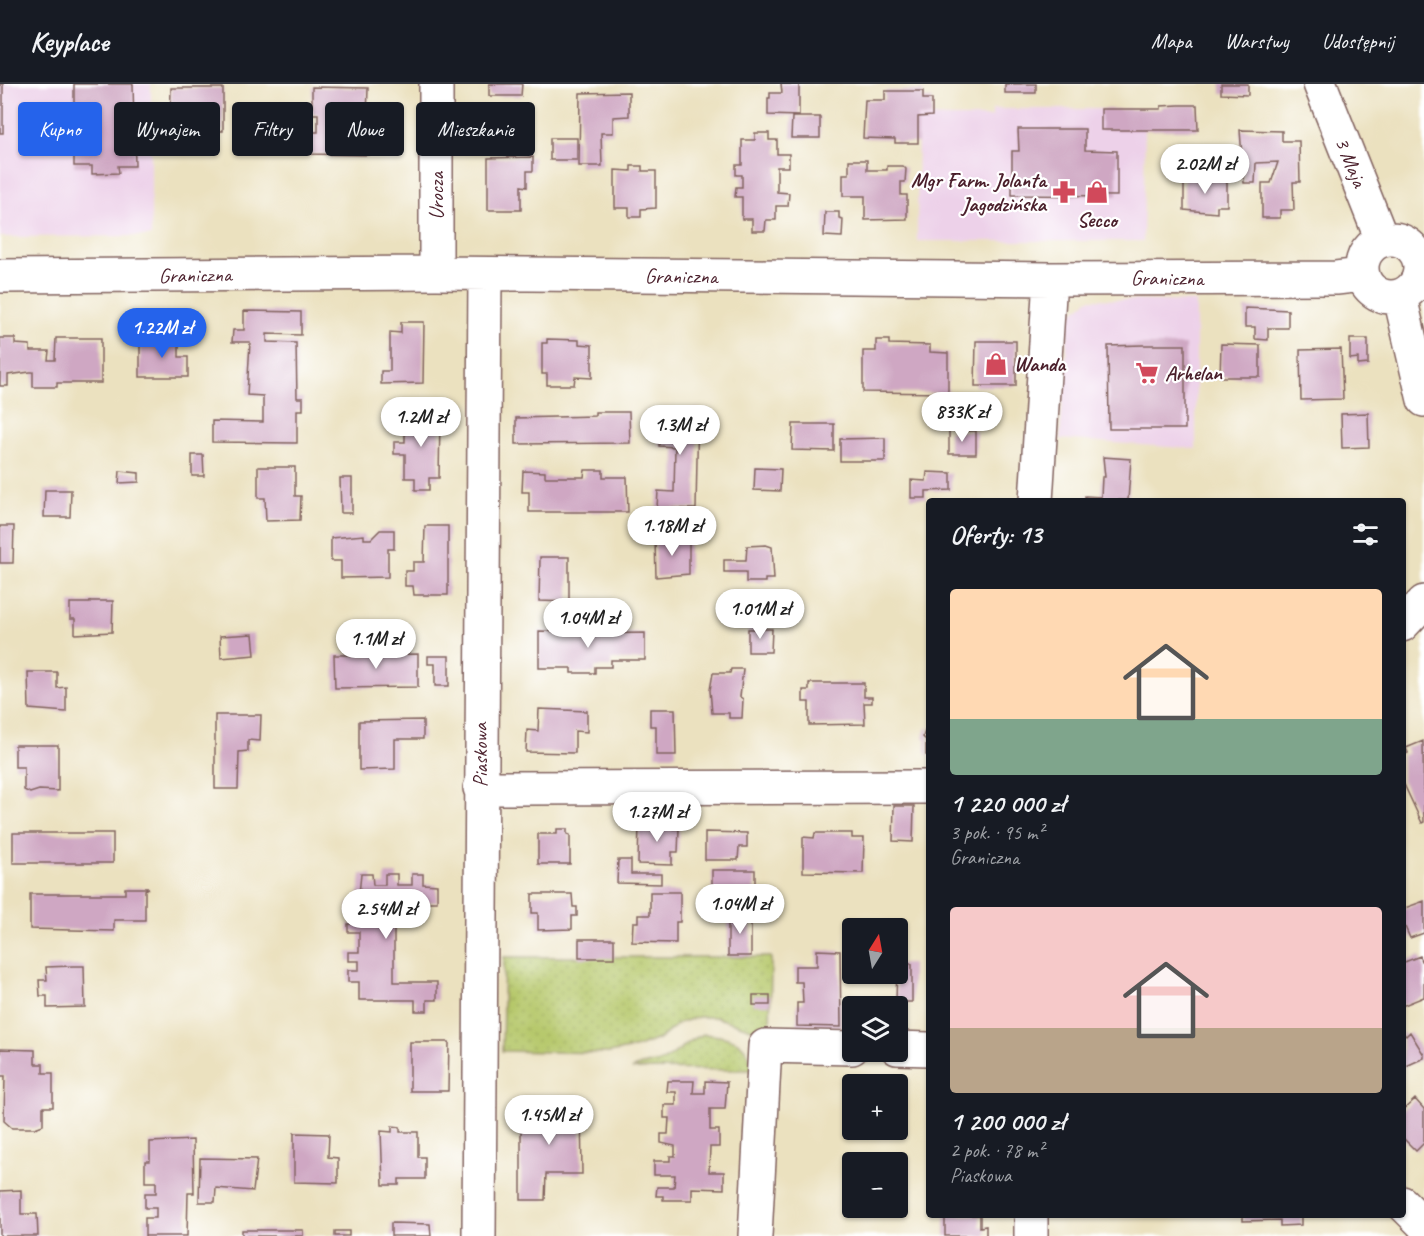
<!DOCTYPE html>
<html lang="pl">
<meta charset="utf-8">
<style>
:root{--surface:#171b24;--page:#20242c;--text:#f1f3f6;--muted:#9ea1a6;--line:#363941;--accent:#2563eb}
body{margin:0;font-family:Caveat,sans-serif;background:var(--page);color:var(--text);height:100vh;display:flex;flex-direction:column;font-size:22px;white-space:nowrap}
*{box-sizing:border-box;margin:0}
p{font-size:20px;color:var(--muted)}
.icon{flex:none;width:33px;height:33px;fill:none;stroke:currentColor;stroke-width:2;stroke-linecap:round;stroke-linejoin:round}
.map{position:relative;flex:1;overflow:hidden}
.panel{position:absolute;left:926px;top:414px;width:480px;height:720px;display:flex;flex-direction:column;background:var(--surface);border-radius:6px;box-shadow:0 2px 4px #0004}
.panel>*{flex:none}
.guide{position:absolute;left:18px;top:18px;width:570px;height:54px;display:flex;gap:12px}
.needle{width:39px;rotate:11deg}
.buttons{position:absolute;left:842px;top:834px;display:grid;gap:12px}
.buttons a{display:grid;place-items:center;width:66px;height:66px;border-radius:6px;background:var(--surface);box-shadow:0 2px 4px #0004;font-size:30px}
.price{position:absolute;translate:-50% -51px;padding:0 14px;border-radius:21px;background:#fff;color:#222;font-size:20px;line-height:39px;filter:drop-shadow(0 2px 3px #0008)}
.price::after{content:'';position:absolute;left:50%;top:36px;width:18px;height:14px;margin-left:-9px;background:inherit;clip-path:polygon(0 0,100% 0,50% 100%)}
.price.active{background:var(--accent);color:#fff}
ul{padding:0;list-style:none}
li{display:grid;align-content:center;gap:12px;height:318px;padding:0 24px}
li span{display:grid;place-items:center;height:186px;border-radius:6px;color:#555}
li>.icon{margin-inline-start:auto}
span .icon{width:108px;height:108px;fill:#fffc;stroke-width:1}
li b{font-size:26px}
h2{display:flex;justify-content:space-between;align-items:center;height:72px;padding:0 24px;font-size:26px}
.pill{padding:0 21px;border-radius:6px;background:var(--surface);box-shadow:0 2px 4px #0004;font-size:21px;line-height:54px}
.pill.active{background:var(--accent);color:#fff}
header{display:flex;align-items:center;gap:36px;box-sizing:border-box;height:84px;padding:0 30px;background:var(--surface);border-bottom:2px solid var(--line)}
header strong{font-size:28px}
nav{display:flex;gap:33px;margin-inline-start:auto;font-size:21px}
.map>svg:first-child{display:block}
</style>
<header>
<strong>Keyplace</strong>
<nav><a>Mapa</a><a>Warstwy</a><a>Udostępnij</a></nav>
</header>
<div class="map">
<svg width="1424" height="1152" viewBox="0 0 1424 1152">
<defs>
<pattern id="grass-dots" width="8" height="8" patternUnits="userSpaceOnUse" patternTransform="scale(1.5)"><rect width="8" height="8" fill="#b6c86b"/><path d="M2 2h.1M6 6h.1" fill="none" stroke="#9eab5d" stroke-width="1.8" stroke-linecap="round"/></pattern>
</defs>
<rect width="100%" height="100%" fill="#fff"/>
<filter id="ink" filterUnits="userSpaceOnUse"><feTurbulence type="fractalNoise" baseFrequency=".0167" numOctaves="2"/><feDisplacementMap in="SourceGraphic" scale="12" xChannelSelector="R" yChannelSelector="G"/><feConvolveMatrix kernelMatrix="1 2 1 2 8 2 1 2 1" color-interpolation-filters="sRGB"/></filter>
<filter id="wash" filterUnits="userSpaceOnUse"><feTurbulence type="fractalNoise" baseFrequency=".008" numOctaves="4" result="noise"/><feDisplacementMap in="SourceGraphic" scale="24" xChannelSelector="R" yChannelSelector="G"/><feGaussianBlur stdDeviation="1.35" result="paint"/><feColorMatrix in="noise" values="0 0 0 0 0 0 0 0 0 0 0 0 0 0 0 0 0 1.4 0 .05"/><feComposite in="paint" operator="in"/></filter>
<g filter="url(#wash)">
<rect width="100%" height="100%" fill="#ebe1bf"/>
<path fill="#edd1e9" d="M0 0H151V152L0 153Z
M992 25H1101V46H1145L1143 157H917L918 33H992Z
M1089 215 1196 218V365L1060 355 1069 232Z"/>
<path fill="url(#grass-dots)" stroke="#80744b" stroke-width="1.5" d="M504 873H771L770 951 715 933H698L679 939 661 954 638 963 609 969 502 967Z
M704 950C733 953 747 956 754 986L633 985C642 978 650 981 660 978 676 972 685 957 704 950Z"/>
<g id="blocks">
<path fill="#cfa7c3" d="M0 0H3V49H0Z
M74 0H133L135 82H118L119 89 92 90V82H74Z
M489 0H522L521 12H489Z
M781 0H799V32L768 31V14H770V9H782Z
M1005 0H1036V9H1005Z
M1221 0H1248V11L1221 10Z
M312 3 368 4 367 34H362V51H368V71L304 70 305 48H318V30H312Z
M171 4H223V47H170Z
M885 7H923V15H932V32L918 33V59H895V55L863 54 865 16H885Z
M629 8V32L613 33V49H601L602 82H579L580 9Z
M1179 21H1197L1198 46H1101V25H1161V22Z
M792 33H820V54H791Z
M1018 45H1085V66L1117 67V112L1012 111V67H1019Z
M1240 46 1282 47V57H1299L1300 98H1293L1294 126H1280V134H1262V99H1271L1278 78 1256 79 1255 99H1244Z
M755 49H769V56H777V70H789V83H777V108L789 109 788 122H776V136H766L765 147H752V135H742V113H735L736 103H742V91H736V81H742V56H755Z
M550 54H577V76H550Z
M533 73V87H527V103L521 102V126H488V74Z
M849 76H867V86H887V82H903L906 85 905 98H901V111H907V135L865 136V112H843V90H849Z
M631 82H642V87H656V124L641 125V133H629V124H615V86L631 87Z
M1184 94 1223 95 1227 99V122H1217V129L1184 126Z
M825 128H839V134L843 135 842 153 824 152Z
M1245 224 1288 226V244H1268V256L1255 255V243H1245Z
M244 227 301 228V251L267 250V258L296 259 297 314H303V326H297V359L212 358V337L263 338V312L247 311 250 258H232L233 246H244Z
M401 238H424L423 299 381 300V287H390V248L401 249Z
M0 254H15V260L30 261V267H49L48 276H55L56 254H101V299H57V303H33V288H30L8 291V302H0Z
M140 254H179V273H188V293H140Z
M547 255 579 256V260L592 261V294L575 293 574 301H547V290H542V259H547Z
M1350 255H1368V280L1358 281V274L1350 275Z
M876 256H889V260L930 261V268L948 269V309L863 308V267H876Z
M976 257H1016V302H975Z
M1221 260 1260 261V293H1220Z
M1143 261H1185V345H1109L1108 262Z
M1341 265 1343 315 1301 316 1300 266Z
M414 323H427V334H440L439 394H429V406H415V394H405V370H394V358H405V334H414Z
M659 325H698L696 425 657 424 658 407 674 408 675 363 659 362Z
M595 328H629L630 359 516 360V334L595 332Z
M1368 329 1369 363 1342 364 1341 330Z
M793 340H834V367L792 366Z
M949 347H976V370H949Z
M885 354V377H840V355Z
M192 371H203L204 392H192Z
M1103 373 1131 375 1128 416 1085 417V412L1101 413 1102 393H1105Z
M258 383H295V412H301L300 436 266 437 265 414H258Z
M755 384 781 385 780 407 754 406Z
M585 386H603V393H627L628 428H529V408H522L523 387 545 388V393H584Z
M120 387 139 389V398L119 399Z
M927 388 951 389V406L926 407V414H911V396L926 397Z
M340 394H352V429H341Z
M45 406H71L70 433H44Z
M0 442H14L13 479H0Z
M425 442H448V511H414L413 502H405V487H413V478H424Z
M380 446H394V465H388V493L341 494V477H331V454L364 451V455H371Z
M670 453H689V490L656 493 655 456 670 455Z
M766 461 772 463 774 495H765V498H746V488H724V476H746L747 462Z
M540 473H569V518L539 517Z
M90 517H113L112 548 75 550V535H70V519H90Z
M571 541H587V550L645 549V576H611V583H595V589H571V584H539V547L571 548Z
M748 545H772L771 568H748Z
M253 550 255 571 221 574 220 552Z
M383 557 382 571 418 570V603L335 604 334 571H369V558Z
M428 572H449V602H435V580H428Z
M731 585H743L740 613 743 615 742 634H729V629H712L710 606 713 589H730Z
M28 588H57V604L66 603V628L29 625Z
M809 599H864V613H872V619H864L865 640 809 641V618H803V606H809Z
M539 625 587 627V648L575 647V669L526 668 527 646 538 647Z
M650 625H675L676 671H656V642H650Z
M215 631H261L260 657 248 656V667L239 668 238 705H215Z
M423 636V655H395V685L359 686V637Z
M926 644H928V671H926V656L923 653Z
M1423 657 1424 738 1422 739 1402 696V672L1408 669 1406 664Z
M15 661H58V707L39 706 30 709 24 706V683H15Z
M894 722H914L913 758 893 757Z
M639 738 673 739V745H679L678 768H672V781L638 780Z
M557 745H567V750L570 751V780H538V750H557Z
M705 748 747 749V763H739L738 776H705Z
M13 749H113V779H13Z
M815 749H852V754H864L863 789 803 788V753L814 754Z
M618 776H631V790H661V800L617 799Z
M712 786H755V819L712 818Z
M361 790H372L373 801H385V790H397V801H412V790H423V800L437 801V818H394V898H437V916H427V927H415V916H359V898H348V886H359V877H348V868H359V848H348V840H359V831H348V820H358Z
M125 804H149L145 806V836H114V847L30 845V810H125Z
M650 808H680V838H676V859L632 858 633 838H638V831H650Z
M532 810H572L573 823H577V832H572V845L538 846V829H532Z
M1424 817V849L1410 854 1402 836V825Z
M728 830H751V872H728Z
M862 837H890V844H862Z
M579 855H614V874H579Z
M817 866 840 867 841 943 797 942V919H803L802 898H795V882H817Z
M1420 872 1424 882V913L1402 922V879Z
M897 880H912V918H896Z
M73 882H84L85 923 47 924V912H40L39 896H47L46 883Z
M753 911H770V921H753Z
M1402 948 1406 952 1410 948 1424 971V974L1402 984Z
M410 958H449L448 1007H410Z
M0 965 35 966V980H43V989H53V1023H43V1041L35 1044H12L4 1037 5 992H0Z
M668 997H694L693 1009H705V997L727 998 725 1025H710V1046H719V1063H710L709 1088H724V1105L692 1104V1116H663V1112H656L657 1103H674L675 1091H654V1077H670V1072H675V1062L661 1059V1050H668L669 1034H664V1021H676V1008H667Z
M1415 1015 1424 1025V1059L1416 1067 1402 1053V1027Z
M567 1017H575V1022H581L582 1090H546L545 1116H521V1022H567Z
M392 1042 400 1043V1048H418V1073H425V1095H399V1101H383L381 1047 392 1048Z
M294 1049 329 1050 328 1073 338 1074V1099L294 1098Z
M193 1056 194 1109H188L187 1152H145V1134H156V1124H145V1109H156V1098H145V1077H150V1058Z
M200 1074 257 1075 253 1107 216 1104 215 1118H199Z
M21 1106V1130H37L38 1152H0V1107Z
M945 1131H980V1143L986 1142V1152H945Z
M1243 1131H1301V1141L1280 1142V1136L1243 1137Z
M391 1139 430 1140 431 1152H391Z
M242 1146H303V1152H242Z
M335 1147H349V1152H335Z"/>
</g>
</g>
<g filter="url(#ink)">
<use href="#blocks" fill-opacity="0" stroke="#82635f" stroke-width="1.5"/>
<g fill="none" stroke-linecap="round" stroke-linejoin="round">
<g stroke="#82635f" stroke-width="36">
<path id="minor" d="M436 0V189
M1320 0 1382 156
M1362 184a29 29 0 1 1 58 0a29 29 0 1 1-58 0Z
M0 192 436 189 1050 195 1336 194 1362 191
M1400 213 1424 316
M1036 417 1050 195
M1402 541 1424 518
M480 704 928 703
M897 964 928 965
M1402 1119 1424 1141
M479 1152 485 190
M755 1152 765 962 852 964
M1031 1152V1131"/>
</g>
<use href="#minor" stroke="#fff" stroke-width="33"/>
</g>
</g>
<defs>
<g id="pharmacy-bare" transform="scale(1.8)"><path d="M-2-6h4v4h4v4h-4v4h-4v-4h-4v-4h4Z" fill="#d1495b" stroke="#fff" stroke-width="2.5" paint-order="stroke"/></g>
<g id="shop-bare" transform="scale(1.8)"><path d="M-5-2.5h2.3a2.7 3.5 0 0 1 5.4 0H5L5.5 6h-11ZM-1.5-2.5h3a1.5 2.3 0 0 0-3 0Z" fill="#d1495b" stroke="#fff" stroke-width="2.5" paint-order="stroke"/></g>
<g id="supermarket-bare" transform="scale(1.8)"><path d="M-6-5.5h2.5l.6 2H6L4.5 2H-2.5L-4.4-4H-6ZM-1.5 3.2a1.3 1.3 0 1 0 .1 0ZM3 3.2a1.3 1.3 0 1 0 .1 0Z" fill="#d1495b" stroke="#fff" stroke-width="2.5" paint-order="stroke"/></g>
</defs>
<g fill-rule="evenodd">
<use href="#pharmacy-bare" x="1064" y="108"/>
<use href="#shop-bare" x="1097" y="108"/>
<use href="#shop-bare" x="996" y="280"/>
<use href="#supermarket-bare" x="1147" y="289"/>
</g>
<g text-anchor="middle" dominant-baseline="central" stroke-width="4.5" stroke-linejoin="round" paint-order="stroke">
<g font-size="21" fill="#4a1f2b" stroke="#fff">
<text transform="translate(1351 78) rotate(68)">3 Maja</text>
<text transform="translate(436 112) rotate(-90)">Urocza</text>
<text transform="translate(195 191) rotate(-1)">Graniczna</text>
<text x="681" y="192">Graniczna</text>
<text x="1167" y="194">Graniczna</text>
<text transform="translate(480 671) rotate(-90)">Piaskowa</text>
</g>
<g font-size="21" font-weight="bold" fill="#4a1f2b" stroke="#fff" text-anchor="start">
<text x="1046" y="96" text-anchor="end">Mgr Farm. Jolanta<tspan x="1046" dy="24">Jagodzińska</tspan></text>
<text x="1097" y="136" text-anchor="middle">Secco</text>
<text x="1014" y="280">Wanda</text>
<text x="1165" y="289">Arhelan</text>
</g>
</g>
</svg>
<div class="buttons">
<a><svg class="needle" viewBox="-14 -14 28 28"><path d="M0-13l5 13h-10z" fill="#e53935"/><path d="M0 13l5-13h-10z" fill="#9ea1a6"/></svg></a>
<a><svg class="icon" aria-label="layers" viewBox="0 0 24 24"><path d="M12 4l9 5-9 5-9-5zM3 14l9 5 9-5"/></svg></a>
<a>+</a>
<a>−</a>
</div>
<b class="price" style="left:1205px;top:111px">2.02M zł</b>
<b class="price active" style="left:162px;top:275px">1.22M zł</b>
<b class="price" style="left:962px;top:359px">833K zł</b>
<b class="price" style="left:421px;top:364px">1.2M zł</b>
<b class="price" style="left:680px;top:372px">1.3M zł</b>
<b class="price" style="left:672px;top:473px">1.18M zł</b>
<b class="price" style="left:760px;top:556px">1.01M zł</b>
<b class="price" style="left:588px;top:565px">1.04M zł</b>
<b class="price" style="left:376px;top:586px">1.1M zł</b>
<b class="price" style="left:657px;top:759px">1.27M zł</b>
<b class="price" style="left:740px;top:851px">1.04M zł</b>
<b class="price" style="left:386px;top:856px">2.54M zł</b>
<b class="price" style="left:549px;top:1062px">1.45M zł</b>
<div class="guide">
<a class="pill active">Kupno</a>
<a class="pill">Wynajem</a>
<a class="pill">Filtry</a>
<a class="pill">Nowe</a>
<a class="pill">Mieszkanie</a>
</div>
<section class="panel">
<h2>Oferty: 13<svg class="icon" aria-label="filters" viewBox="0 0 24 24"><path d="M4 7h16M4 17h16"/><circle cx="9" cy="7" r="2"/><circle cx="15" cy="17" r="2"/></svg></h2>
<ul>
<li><span style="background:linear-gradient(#ffd9b3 70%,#7fa58c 0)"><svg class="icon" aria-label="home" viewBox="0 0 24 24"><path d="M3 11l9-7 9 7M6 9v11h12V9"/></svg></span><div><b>1 220 000 zł</b><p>3 pok. · 95 m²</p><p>Graniczna</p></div></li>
<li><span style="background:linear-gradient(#f6c9c9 65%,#b9a48a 0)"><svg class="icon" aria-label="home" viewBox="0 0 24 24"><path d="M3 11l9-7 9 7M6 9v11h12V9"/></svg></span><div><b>1 200 000 zł</b><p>2 pok. · 78 m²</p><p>Piaskowa</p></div></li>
</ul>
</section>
</div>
